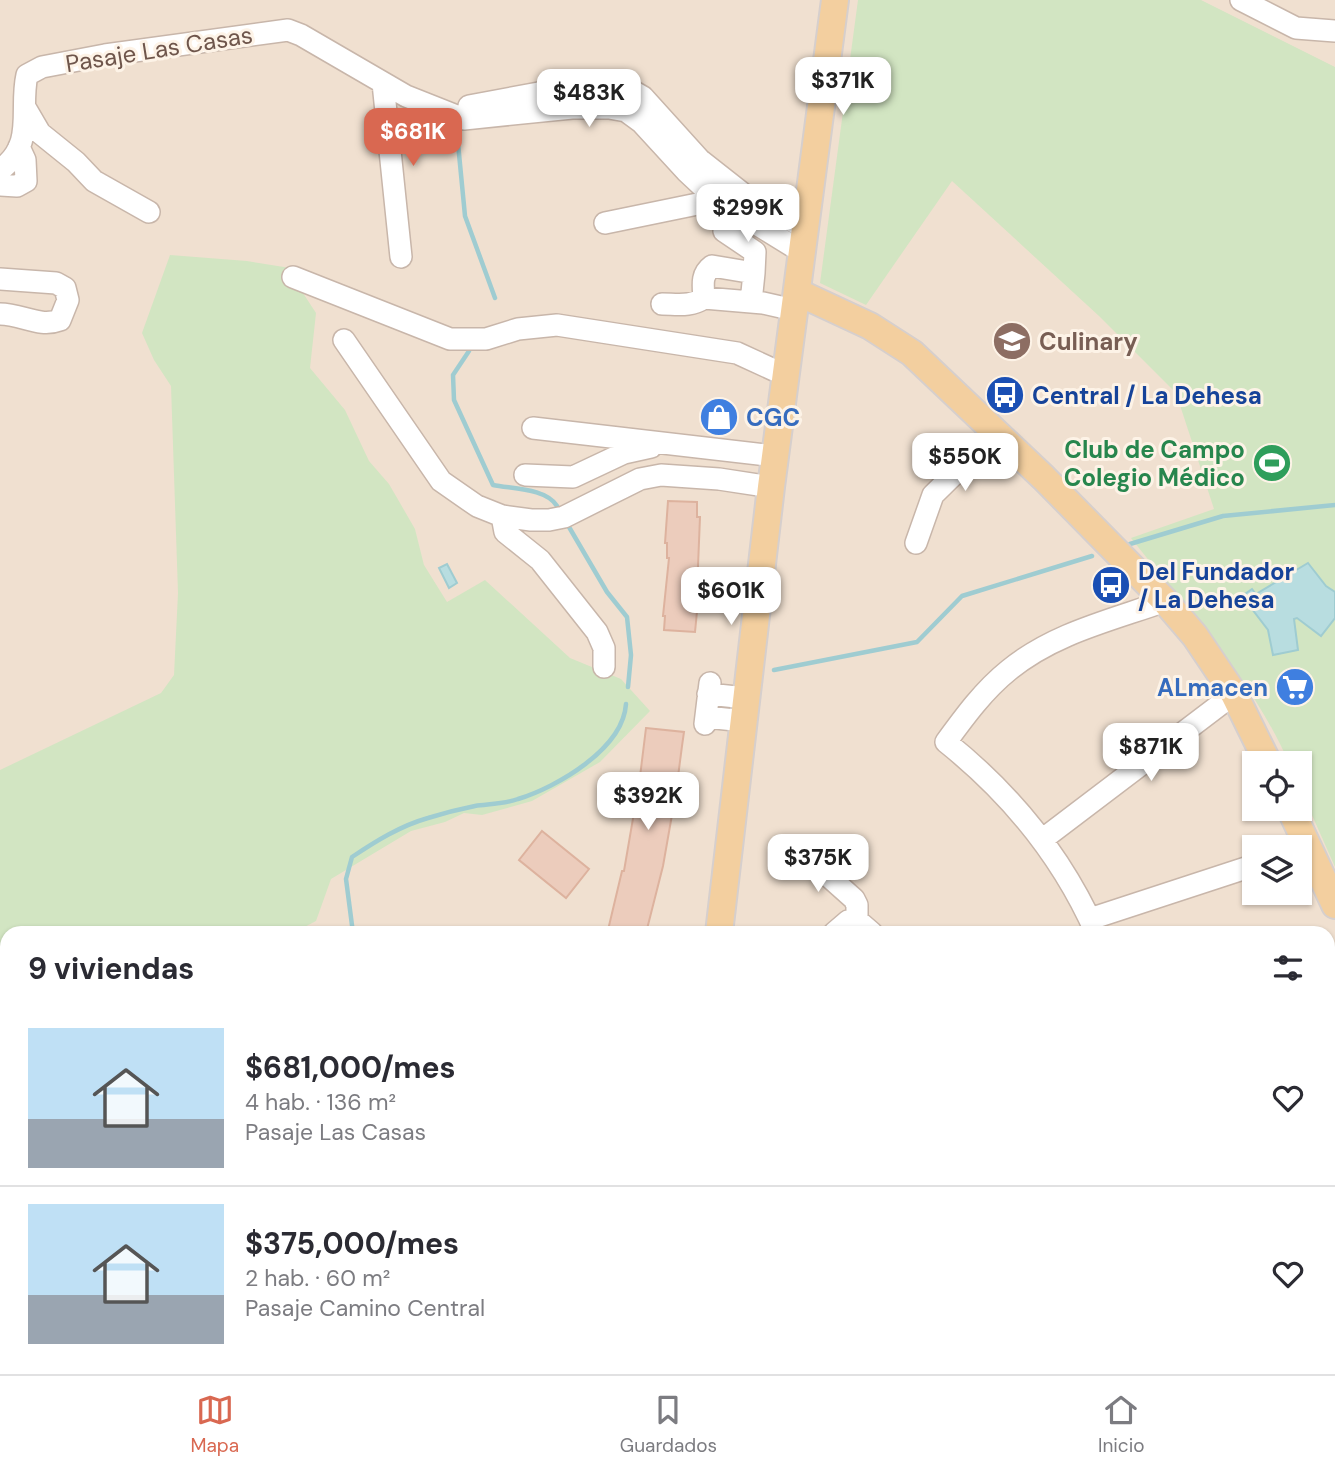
<!DOCTYPE html>
<html lang="es">
<meta charset="utf-8">
<style>
:root{--surface:#fff;--page:#f2f2f3;--text:#2b2b33;--muted:#7c7c81;--line:#e1e1e2;--accent:#d96851}
body{margin:0;font-family:"DM Sans",sans-serif;background:var(--page);color:var(--text);height:100vh;display:flex;flex-direction:column;font-size:26px;white-space:nowrap}
*{box-sizing:border-box;margin:0}
p{font-size:23px;color:var(--muted)}
.icon{flex:none;width:38px;height:38px;fill:none;stroke:currentColor;stroke-width:2;stroke-linecap:round;stroke-linejoin:round}
.map{position:relative;flex:1;overflow:hidden}
.sheet{position:absolute;left:0px;top:926px;width:1335px;height:450px;display:flex;flex-direction:column;background:var(--surface);border-radius:21px 21px 0 0;box-shadow:0 2px 5px #0004}
.sheet>*{flex:none}
.tools{position:absolute;left:1242px;top:751px;display:grid;gap:14px}
.tools a{display:grid;place-items:center;width:70px;height:70px;border-radius:0px;background:var(--surface);box-shadow:0 2px 5px #0004;font-size:35px}
.price{position:absolute;translate:-50% -60px;padding:0 16px;border-radius:14px;background:#fff;color:#222;font-size:23px;line-height:46px;filter:drop-shadow(0 2px 4px #0008)}
.price::after{content:'';position:absolute;left:50%;top:42px;width:21px;height:16px;margin-left:-10px;background:inherit;clip-path:polygon(0 0,100% 0,50% 100%)}
.price.current{background:var(--accent);color:#fff}
ul{padding:0;list-style:none}
li{display:flex;align-items:center;gap:21px;height:175px;padding:0 28px}
li+li{border-top:2px solid var(--line)}
li span{display:grid;place-items:center;flex:none;width:196px;height:140px;border-radius:0px;color:#555}
li>.icon{margin-inline-start:auto}
span .icon{width:84px;height:84px;fill:#fffc;stroke-width:1}
li b{font-size:30px}
h2{display:flex;justify-content:space-between;align-items:center;height:84px;padding:0 28px;font-size:30px}
.tab-bar{display:flex;justify-content:space-around;align-items:center;height:98px;border-top:2px solid var(--line);background:var(--surface);font-size:19px;color:var(--muted)}
.tab-bar a{display:grid;justify-items:center;gap:4px}
.tab-bar .current{color:var(--accent)}
.map>svg:first-child{display:block}
</style>
<div class="map">
<svg width="1335" height="1374" viewBox="0 0 1335 1374">
<rect width="100%" height="100%" fill="#f9efe1"/>
<path fill="#f0e0d0" fill-rule="evenodd" d="M0 0H1335V1374H0ZM1255 763H1300V808H1255ZM1255 847H1300V892H1255ZM7 933H1328V1368H7Z"/>
<path fill="#f9ded6" d="M1335 1106V1374H974L973 1369 1328 1368V1107Z"/>
<path fill="#d2e5c2" d="M858 0H1201L1335 67V867L1300 788V763H1289C1252 679 1187 609 1131 538L1214 509 1176 393 1099 316 952 181 866 305 820 283Z
M170 255 247 261 309 271 301 290 316 313 310 368 345 410 369 461 389 484 415 529 424 565 447 602 485 580 570 658 621 679 650 711 600 762 532 801 482 815 464 813 445 822 411 831 331 879 316 921 293 933H7V1368L37 1369V1374H0V770L161 693 174 675 178 593 171 386 154 360 142 333Z"/>
<path fill="#b8dde0" stroke="#9fccd1" stroke-width="2" d="M1308 563 1326 586 1335 592V618L1321 636 1297 618 1294 619 1298 650 1273 655 1268 630 1242 596 1252 589 1256 594Z
M447 564 457 583 449 588 439 568Z
M0 1103 7 1105V1157L0 1160Z"/>
<g fill="none" stroke-linecap="round" stroke-linejoin="round">
<path stroke="#9fccd1" stroke-width="4.5" d="M457 133 465 216 495 298
M469 351 453 375 454 400 493 485C512 489 546 488 557 506
M569 527 607 592 627 617 631 655 628 687
M1130 544 1223 516 1335 505
M774 670 917 642 962 596 1092 556
M353 933 346 879 352 857C376 841 400 826 428 818 444 813 460 809 475 806 489 804 505 804 518 799 557 787 623 749 626 704
M1328 1117 1335 1115
M206 1368 209 1374"/>
</g>
<path fill="#ecccbc" stroke="#ddb29e" stroke-width="2" d="M668 501 697 502V517H700L697 591H699L695 632 664 630 665 616H663L669 558H667V543H665Z
M646 728 684 732 682 746 676 792 663 866 646 933H622L608 930 622 871H624L636 801H637Z
M542 831 589 869 566 898 519 860Z"/>
<g fill="none" stroke-linecap="round" stroke-linejoin="round">
<g stroke="#c8b6aa" stroke-width="24">
<path id="minor" d="M1241 0 1296 28 1335 31
M383 83 401 257
M469 106 593 83 624 86 643 97 700 160 747 197 805 228
M26 109 40 133 76 162 94 181 149 212
M0 170C36 144 19 110 27 75L42 67 105 55 288 30 301 35 406 96 464 119 572 108H609L626 111 641 122 686 171 717 200 802 252
M0 185 17 186 26 181 25 160 19 147
M605 223 717 200 725 195
M724 231 755 252 754 273
M293 277 450 339H486L518 329 557 325 737 353 774 370 786 373
M0 279 56 283 65 288 68 300 60 320C39 328 22 314 0 314
M704 298C703 285 701 274 712 266L754 273 751 302
M662 304C677 304 691 307 704 298L763 303 794 310
M344 340 441 481 477 506 502 516 531 520H549L564 517 640 479 661 475 719 479 771 487
M533 428 775 456
M525 475 573 477 624 453 651 447
M502 516 505 532 540 560 597 632 604 648V667
M916 543 933 495 996 433
M708 694 746 698
M706 717 744 721
M705 724 710 683
M1043 839 1234 694
M808 858 854 899 857 905V920
M1090 919 1255 865
M834 933 848 921 857 920 872 933
M1096 933C1062 856 1011 794 946 742 965 716 984 690 1009 670 1054 633 1112 620 1165 601
M1328 1008 1335 1007
M1328 1129 1335 1128
M1328 1273 1335 1271
M156 1368 158 1374
M612 1368 620 1374
M867 1368V1374
M1202 1368 1210 1374
M1268 1368 1270 1374
M414 1374 415 1368
M1231 1374 1234 1368"/>
</g>
<g stroke="#d6cfcd" stroke-width="30">
<path id="major" d="M797 292 870 326 912 353 1044 478 1165 601 1195 636 1234 694 1268 763
M1290 808 1335 905
M719 933 771 487 835 0
M668 1374 669 1368"/>
</g>
<use href="#minor" stroke="#fff" stroke-width="21"/>
<use href="#major" stroke="#f3cf9f" stroke-width="26"/>
</g>
<defs>
<g id="university-disc" transform="scale(2.0125)"><circle r="9.5" fill="#8d6e63" stroke="#fdf3e7"/><path d="M0-5L7-2L0 1L-7-2ZM-4 1L0 2.5L4 1V4Q0 6-4 4Z" fill="#fff"/></g>
<g id="bus-disc" transform="scale(2.0125)"><circle r="9.5" fill="#1a4fb4" stroke="#fdf3e7"/><path d="M-5-6H5V4H4V6H2V4H-2V6H-4V4H-5ZM-3.5-4V0h7V-4ZM-3.5 1.2v1.5H-2V1.2ZM2 1.2v1.5H3.5V1.2Z" fill="#fff"/></g>
<g id="shop-disc" transform="scale(2.0125)"><circle r="9.5" fill="#3f7fe0" stroke="#fdf3e7"/><path d="M-5-2.5h2.3a2.7 3.5 0 0 1 5.4 0H5L5.5 6h-11ZM-1.5-2.5h3a1.5 2.3 0 0 0-3 0Z" fill="#fff"/></g>
<g id="stadium-disc" transform="scale(2.0125)"><circle r="9.5" fill="#2e9e5b" stroke="#fdf3e7"/><path d="M0-5a6.5 5 0 1 0 0 10a6.5 5 0 1 0 0-10ZM-3.5-1.8h7v3.6h-7Z" fill="#fff"/></g>
<g id="supermarket-disc" transform="scale(2.0125)"><circle r="9.5" fill="#3f7fe0" stroke="#fdf3e7"/><path d="M-6-5.5h2.5l.6 2H6L4.5 2H-2.5L-4.4-4H-6ZM-1.5 3.2a1.3 1.3 0 1 0 .1 0ZM3 3.2a1.3 1.3 0 1 0 .1 0Z" fill="#fff"/></g>
</defs>
<g fill-rule="evenodd">
<use href="#university-disc" x="1012" y="341"/>
<use href="#bus-disc" x="1005" y="395"/>
<use href="#shop-disc" x="719" y="417"/>
<use href="#stadium-disc" x="1272" y="463"/>
<use href="#bus-disc" x="1111" y="585"/>
<use href="#supermarket-disc" x="1295" y="687"/>
</g>
<g text-anchor="middle" dominant-baseline="central" stroke-width="6" stroke-linejoin="round" paint-order="stroke">
<g font-size="24" fill="#6e554b" stroke="#fdf3e7">
<text transform="translate(159 49) rotate(-9)">Pasaje Las Casas</text>
</g>
<g font-size="24" font-weight="bold" fill="#785e54" stroke="#fdf3e7" text-anchor="start">
<text x="1039" y="341">Culinary</text>
</g>
<g font-size="24" font-weight="bold" fill="#164399" stroke="#fdf3e7" text-anchor="start">
<text x="1032" y="395">Central / La Dehesa</text>
<text x="1138" y="571">Del Fundador<tspan x="1138" dy="28">/ La Dehesa</tspan></text>
</g>
<g font-size="24" font-weight="bold" fill="#366cbe" stroke="#fdf3e7" text-anchor="start">
<text x="746" y="417">CGC</text>
<text x="1268" y="687" text-anchor="end">ALmacen</text>
</g>
<g font-size="24" font-weight="bold" fill="#27864d" stroke="#fdf3e7" text-anchor="end">
<text x="1245" y="449">Club de Campo<tspan x="1245" dy="28">Colegio Médico</tspan></text>
</g>
</g>
</svg>
<div class="tools">
<a><svg class="icon" aria-label="locate" viewBox="0 0 24 24"><circle cx="12" cy="12" r="6"/><path d="M12 2v4M12 18v4M2 12h4M18 12h4"/></svg></a>
<a><svg class="icon" aria-label="layers" viewBox="0 0 24 24"><path d="M12 4l9 5-9 5-9-5zM3 14l9 5 9-5"/></svg></a>
</div>
<b class="price" style="left:843px;top:117px">$371K</b>
<b class="price" style="left:589px;top:129px">$483K</b>
<b class="price current" style="left:413px;top:168px">$681K</b>
<b class="price" style="left:748px;top:244px">$299K</b>
<b class="price" style="left:965px;top:493px">$550K</b>
<b class="price" style="left:731px;top:627px">$601K</b>
<b class="price" style="left:1151px;top:783px">$871K</b>
<b class="price" style="left:648px;top:832px">$392K</b>
<b class="price" style="left:818px;top:894px">$375K</b>
<section class="sheet">
<h2>9 viviendas<svg class="icon" aria-label="filters" viewBox="0 0 24 24"><path d="M4 7h16M4 17h16"/><circle cx="9" cy="7" r="2"/><circle cx="15" cy="17" r="2"/></svg></h2>
<ul>
<li><span style="background:linear-gradient(#bfe0f5 65%,#9aa5b1 0)"><svg class="icon" aria-label="home" viewBox="0 0 24 24"><path d="M3 11l9-7 9 7M6 9v11h12V9"/></svg></span><div><b>$681,000/mes</b><p>4 hab. · 136 m²</p><p>Pasaje Las Casas</p></div><svg class="icon" aria-label="heart" viewBox="0 0 24 24"><path d="M12 20l-8-8c-3-5 5-10 8-4 3-6 11-1 8 4z"/></svg></li>
<li><span style="background:linear-gradient(#bfe0f5 65%,#9aa5b1 0)"><svg class="icon" aria-label="home" viewBox="0 0 24 24"><path d="M3 11l9-7 9 7M6 9v11h12V9"/></svg></span><div><b>$375,000/mes</b><p>2 hab. · 60 m²</p><p>Pasaje Camino Central</p></div><svg class="icon" aria-label="heart" viewBox="0 0 24 24"><path d="M12 20l-8-8c-3-5 5-10 8-4 3-6 11-1 8 4z"/></svg></li>
</ul>
</section>
</div>
<nav class="tab-bar">
<a class="current"><svg class="icon" aria-label="map" viewBox="0 0 24 24"><path d="M3 6l6-2 6 2 6-2v14l-6 2-6-2-6 2zM9 4v14M15 6v14"/></svg>Mapa</a>
<a><svg class="icon" aria-label="saved" viewBox="0 0 24 24"><path d="M7 4h10v16l-5-4-5 4z"/></svg>Guardados</a>
<a><svg class="icon" aria-label="home" viewBox="0 0 24 24"><path d="M3 11l9-7 9 7M6 9v11h12V9"/></svg>Inicio</a>
</nav>
